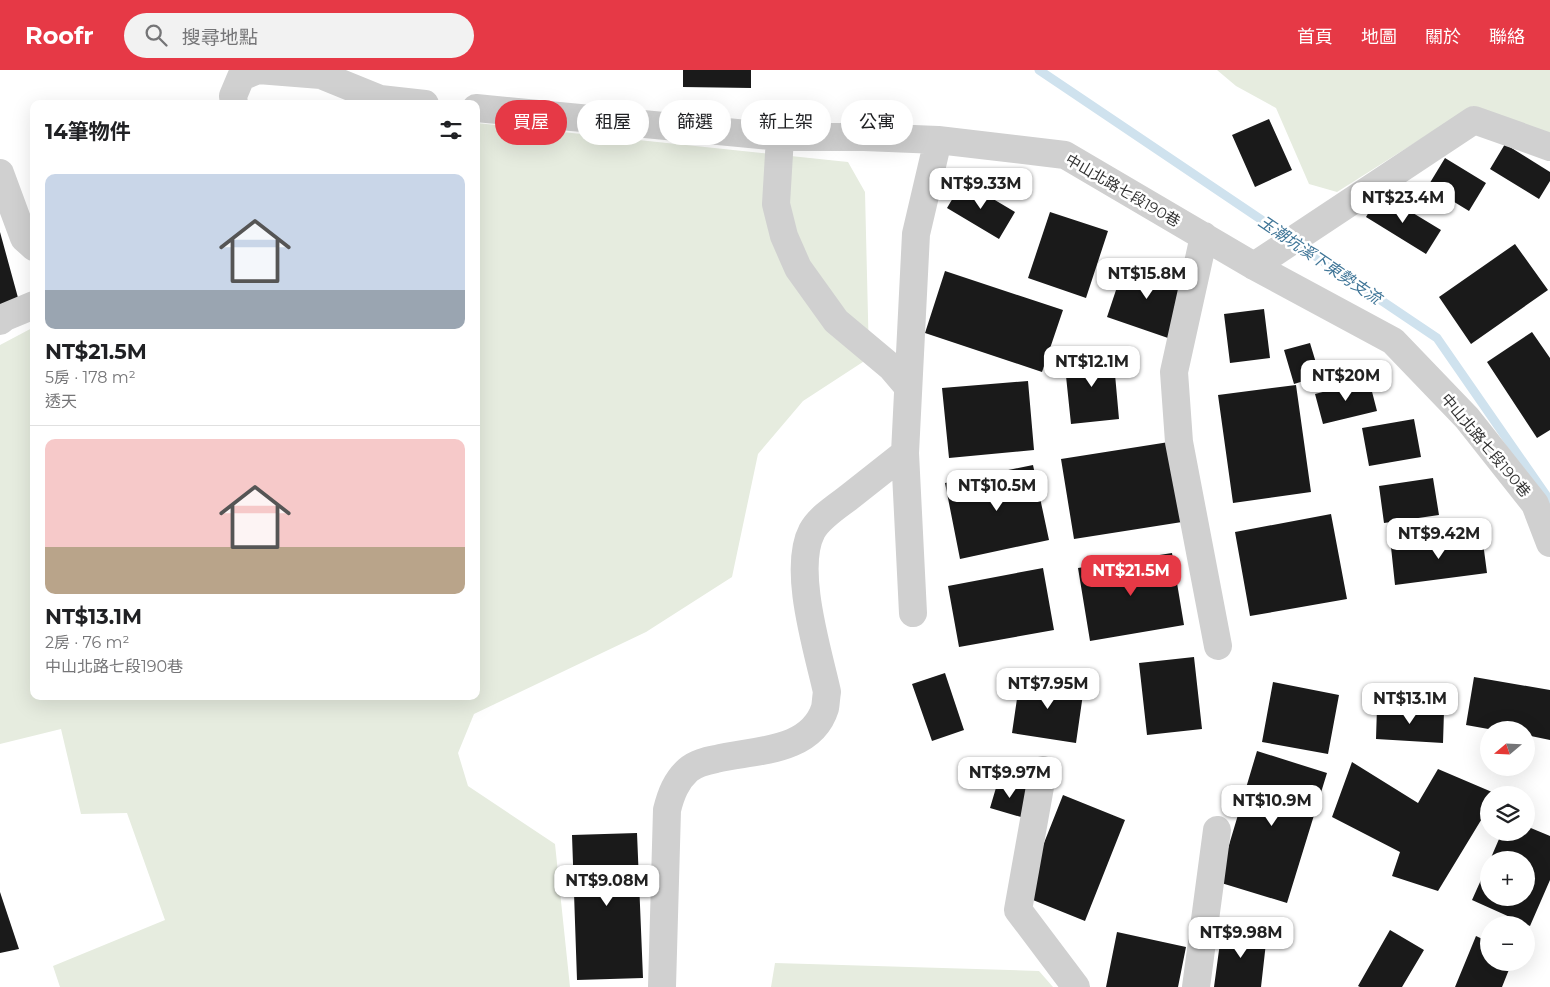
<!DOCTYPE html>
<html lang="zh-TW">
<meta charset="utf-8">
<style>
:root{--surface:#fff;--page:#f2f2f2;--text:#202124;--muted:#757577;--line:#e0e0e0;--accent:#e63946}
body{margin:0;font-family:Montserrat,"Noto Sans TC",sans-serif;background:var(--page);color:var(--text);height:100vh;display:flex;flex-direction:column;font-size:19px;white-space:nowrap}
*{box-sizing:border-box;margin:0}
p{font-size:16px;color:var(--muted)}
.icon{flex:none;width:28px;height:28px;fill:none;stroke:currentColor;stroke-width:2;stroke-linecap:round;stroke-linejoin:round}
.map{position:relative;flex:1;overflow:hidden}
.drawer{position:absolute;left:30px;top:30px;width:450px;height:600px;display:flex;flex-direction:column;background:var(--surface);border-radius:10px;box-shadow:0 5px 20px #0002}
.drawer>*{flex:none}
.top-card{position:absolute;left:495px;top:30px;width:475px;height:45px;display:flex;gap:10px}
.needle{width:32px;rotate:251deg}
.buttons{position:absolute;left:1480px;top:651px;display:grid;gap:10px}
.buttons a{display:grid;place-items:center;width:55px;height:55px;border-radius:50%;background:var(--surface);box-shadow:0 5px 20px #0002;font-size:25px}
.price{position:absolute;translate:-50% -42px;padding:0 11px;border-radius:10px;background:#fff;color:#222;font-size:16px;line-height:32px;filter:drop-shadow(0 1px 2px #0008)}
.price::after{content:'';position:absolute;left:50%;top:30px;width:15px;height:11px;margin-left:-8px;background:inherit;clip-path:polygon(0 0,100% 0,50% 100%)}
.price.active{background:var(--accent);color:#fff}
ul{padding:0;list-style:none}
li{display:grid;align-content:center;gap:10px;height:265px;padding:0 15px}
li+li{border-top:1px solid var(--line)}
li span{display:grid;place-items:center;height:155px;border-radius:10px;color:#555}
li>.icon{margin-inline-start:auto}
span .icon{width:90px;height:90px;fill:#fffc;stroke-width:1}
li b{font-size:21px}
h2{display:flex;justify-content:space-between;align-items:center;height:60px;padding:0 15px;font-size:21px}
.tag{padding:0 18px;border-radius:22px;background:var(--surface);box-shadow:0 5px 20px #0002;font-size:18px;line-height:45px}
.tag.active{background:var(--accent);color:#fff}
header{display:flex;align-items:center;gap:30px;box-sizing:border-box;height:70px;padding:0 25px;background:var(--accent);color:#fff}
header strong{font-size:24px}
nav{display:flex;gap:28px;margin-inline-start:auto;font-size:18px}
.search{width:350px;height:45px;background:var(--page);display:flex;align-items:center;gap:12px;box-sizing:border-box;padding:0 18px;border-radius:28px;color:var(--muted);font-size:19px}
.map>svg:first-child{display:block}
</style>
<header>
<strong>Roofr</strong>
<div class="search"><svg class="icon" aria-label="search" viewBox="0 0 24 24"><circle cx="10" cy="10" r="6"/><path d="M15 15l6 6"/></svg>搜尋地點</div>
<nav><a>首頁</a><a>地圖</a><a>關於</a><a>聯絡</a></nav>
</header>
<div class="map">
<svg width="1550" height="917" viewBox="0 0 1550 917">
<rect width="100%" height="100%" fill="#fff"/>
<path fill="#e6ecdf" d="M1217 0H1550V66L1473 36 1337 122 1309 114 1276 38 1236 16Z
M476 53 848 92 865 122 869 288 803 331 758 384 732 507 646 562 474 644 458 683 468 716 555 774 570 917H60L53 896 165 850 127 743 81 744 61 659 0 674V275L34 257V626H476Z
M775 893 1039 901 1053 917H771Z"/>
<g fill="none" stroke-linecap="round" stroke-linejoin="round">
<path stroke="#cfe2ee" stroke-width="9" d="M1039 0 1437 268 1550 431"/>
</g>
<path fill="#1a1a1a" d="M683 0H751V18L683 17Z
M1269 49 1292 100 1255 117 1232 65Z
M1505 74 1550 102V111L1539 129 1490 99Z
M1445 88 1486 113 1469 141 1428 116Z
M963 111 1015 142 999 169 947 138Z
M1380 123 1441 160 1426 184 1366 147Z
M1050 142 1108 161 1086 228 1028 208Z
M0 162 20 235 0 241Z
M1515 174 1548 220 1471 274 1439 227Z
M1125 193 1186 213 1168 268 1107 247Z
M945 201 1063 240 1042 302 925 263Z
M1264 239 1270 288 1230 293 1224 244Z
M1532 262 1550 288V360L1537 368 1487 292Z
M1310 273 1320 306 1294 314 1284 280Z
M1113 282 1119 349 1071 354 1064 287Z
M1369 310 1377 341 1323 354 1315 324Z
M1028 311 1034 380 949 388 942 318Z
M1296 315 1311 422 1233 433 1218 325Z
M1414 349 1421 387 1369 396 1362 358Z
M1169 372 1182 452 1074 469 1061 389Z
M1033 395 1049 470 960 489 945 413Z
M1433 408 1439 445 1384 453 1379 416Z
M1331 444 1347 529 1250 546 1235 462Z
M1482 465 1487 503 1395 515 1391 477Z
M1172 483 1184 555 1090 571 1078 498Z
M1043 498 1054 560 959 577 948 516Z
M1194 587 1202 659 1147 665 1139 593Z
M945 603 964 660 932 671 912 614Z
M1474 607 1550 620V670L1526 665V660H1494L1466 655Z
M1020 608 1084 617 1076 673 1012 663Z
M1273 612 1339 625 1328 684 1262 672Z
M1377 637 1444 641 1443 673 1376 669Z
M1257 681 1327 703 1287 833 1218 812Z
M1352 692 1418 733 1438 699 1499 725H1489V737L1438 821 1392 806 1400 782 1332 747Z
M998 711 1029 720 1021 747 990 738Z
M1063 725 1125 750 1085 851 1023 826Z
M1526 756 1550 766V810L1530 856 1472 830 1489 792V828H1526V790H1490L1502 762H1526Z
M637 763 643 908 577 910 572 765Z
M0 822 19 879 0 883Z
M1222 858 1267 864 1261 917H1214Z
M1390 860 1424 880 1402 917H1360L1358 916Z
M1117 862 1186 877 1178 917H1106Z
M1476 866 1489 872V892H1512L1502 917H1455Z"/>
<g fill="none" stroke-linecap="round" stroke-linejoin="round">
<path stroke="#d0d0d0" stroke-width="28" d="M234 34 233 26 241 7 258 0 321 5 380 29 425 34
M476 38 780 67H864L938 70 1065 85 1254 196 1393 271 1467 348 1535 434 1550 473
M780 67 776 134 784 166 798 198 836 251 891 297 908 317
M0 103 24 168 34 177
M1204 166 1174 302 1179 372 1218 576
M1254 196 1474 50 1550 77
M0 251 5 247 34 235
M913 543 905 383 916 164 938 70
M1043 700 1018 840 1076 917
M662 917 667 740C671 724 676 711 688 700 696 693 706 691 716 689 753 680 811 683 825 638 826 633 826 627 827 622 818 581 792 499 812 461 819 448 836 437 848 428 867 413 886 398 905 383
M1196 917 1217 760"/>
</g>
<g text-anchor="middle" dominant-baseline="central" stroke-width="5" stroke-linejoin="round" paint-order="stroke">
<g font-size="15" fill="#333" stroke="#fff">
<text transform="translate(1123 120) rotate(30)">中山北路七段190巷</text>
<text transform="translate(1486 375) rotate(50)">中山北路七段190巷</text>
</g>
<g font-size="16" font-style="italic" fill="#3f7597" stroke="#fff">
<text transform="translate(1320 190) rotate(34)">玉潮坑溪下東勢支流</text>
</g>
</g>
</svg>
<div class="buttons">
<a><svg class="needle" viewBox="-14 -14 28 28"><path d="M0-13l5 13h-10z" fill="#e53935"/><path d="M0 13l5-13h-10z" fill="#757577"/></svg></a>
<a><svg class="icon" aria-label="layers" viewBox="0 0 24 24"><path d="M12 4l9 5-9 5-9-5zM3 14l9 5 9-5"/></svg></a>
<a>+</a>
<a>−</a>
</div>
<b class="price" style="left:981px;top:140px">NT$9.33M</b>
<b class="price" style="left:1403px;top:154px">NT$23.4M</b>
<b class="price" style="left:1147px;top:230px">NT$15.8M</b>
<b class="price" style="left:1092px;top:318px">NT$12.1M</b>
<b class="price" style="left:1346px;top:332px">NT$20M</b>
<b class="price" style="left:997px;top:442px">NT$10.5M</b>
<b class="price" style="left:1439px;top:490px">NT$9.42M</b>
<b class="price active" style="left:1131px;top:527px">NT$21.5M</b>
<b class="price" style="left:1048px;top:640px">NT$7.95M</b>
<b class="price" style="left:1410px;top:655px">NT$13.1M</b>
<b class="price" style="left:1010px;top:729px">NT$9.97M</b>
<b class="price" style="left:1272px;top:757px">NT$10.9M</b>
<b class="price" style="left:607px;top:837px">NT$9.08M</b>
<b class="price" style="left:1241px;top:889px">NT$9.98M</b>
<div class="top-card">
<a class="tag active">買屋</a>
<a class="tag">租屋</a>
<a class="tag">篩選</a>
<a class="tag">新上架</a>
<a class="tag">公寓</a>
</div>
<section class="drawer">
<h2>14筆物件<svg class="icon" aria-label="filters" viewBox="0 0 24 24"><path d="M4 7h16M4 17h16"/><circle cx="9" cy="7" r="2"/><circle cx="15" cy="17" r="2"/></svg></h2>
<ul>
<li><span style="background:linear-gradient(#c9d6e8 75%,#9aa5b1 0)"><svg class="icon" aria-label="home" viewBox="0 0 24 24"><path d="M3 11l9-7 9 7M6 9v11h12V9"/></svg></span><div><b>NT$21.5M</b><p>5房 · 178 m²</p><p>透天</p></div></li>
<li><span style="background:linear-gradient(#f6c9c9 70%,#b9a48a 0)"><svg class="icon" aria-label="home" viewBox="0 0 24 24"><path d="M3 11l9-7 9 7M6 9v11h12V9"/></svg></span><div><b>NT$13.1M</b><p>2房 · 76 m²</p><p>中山北路七段190巷</p></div></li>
</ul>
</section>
</div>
